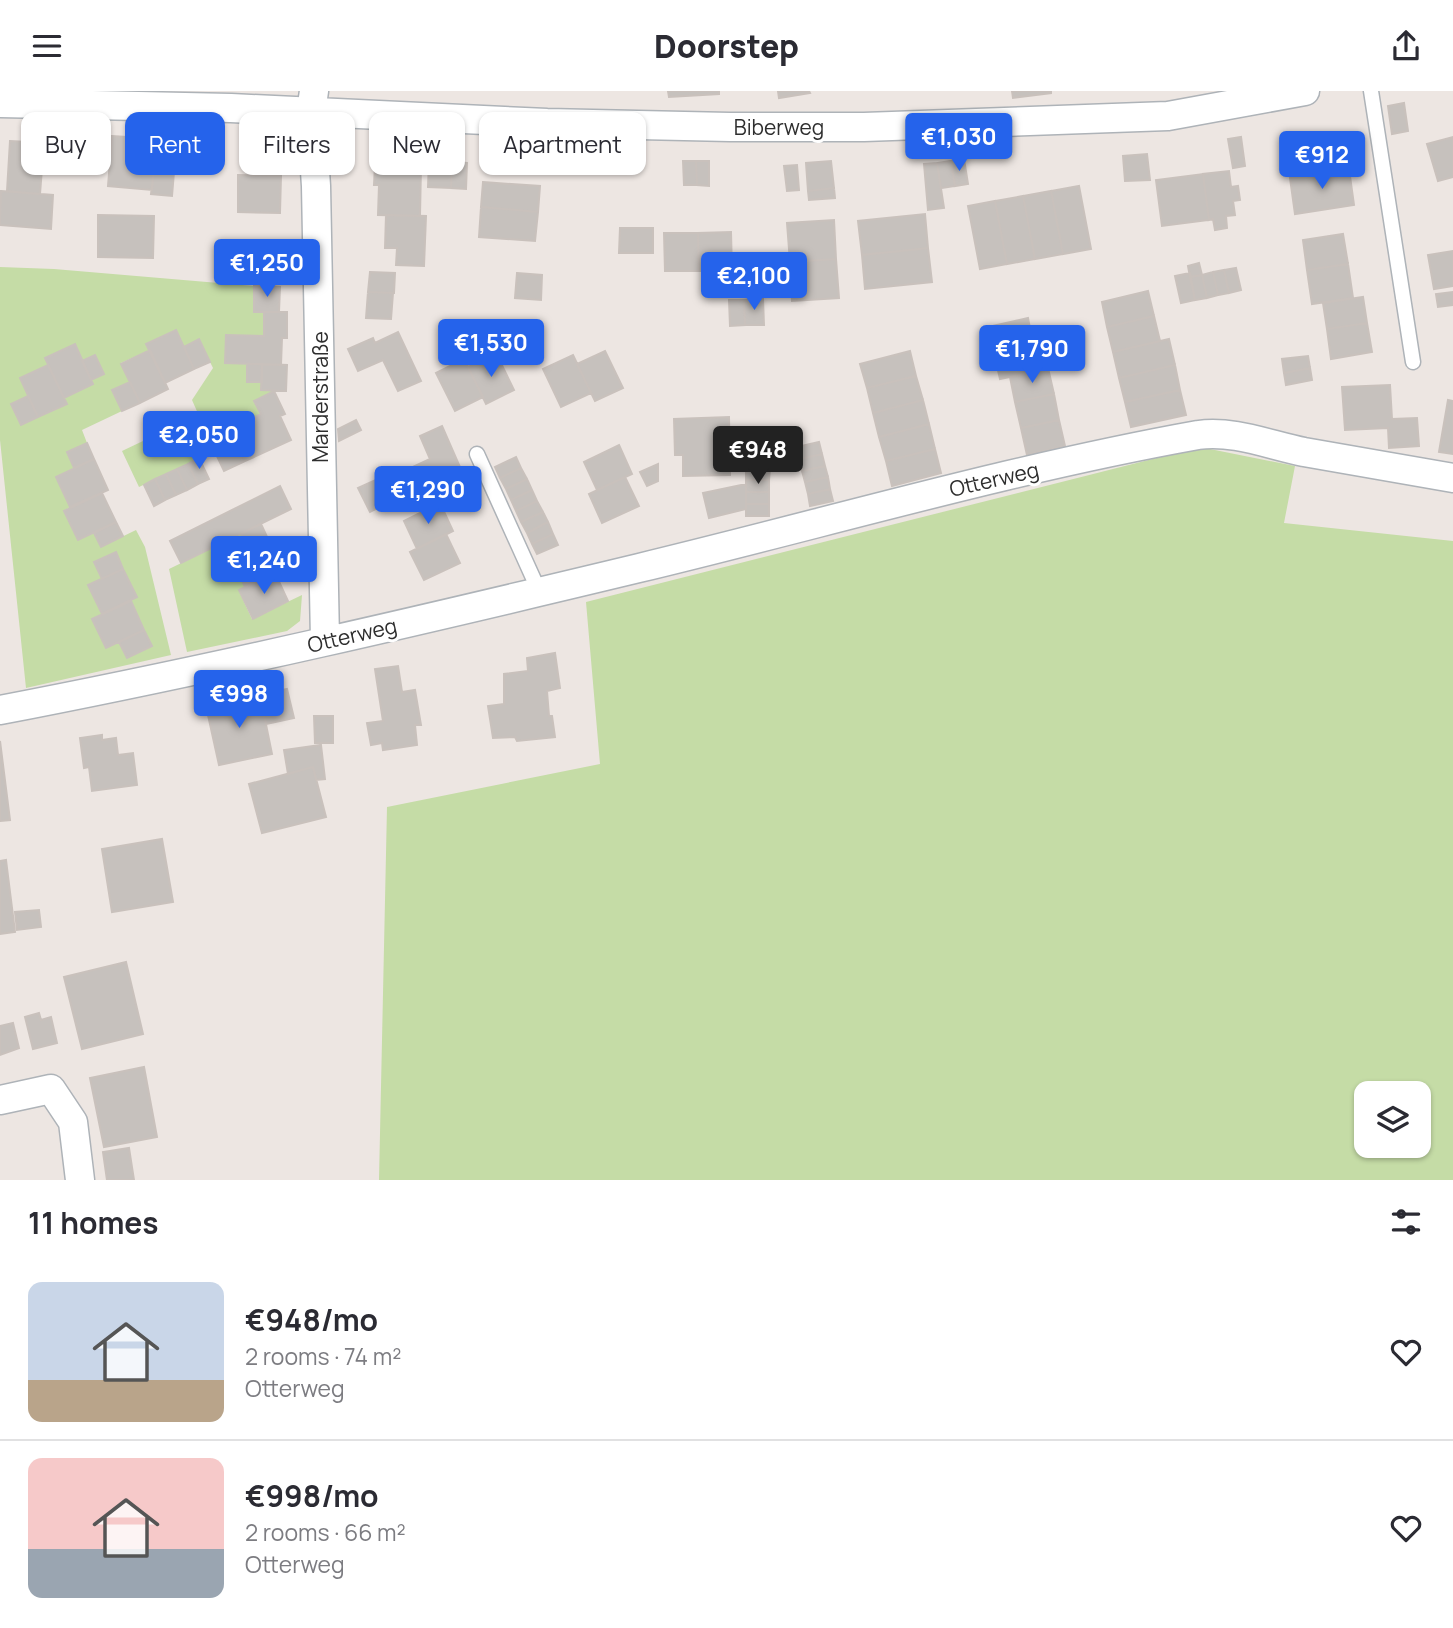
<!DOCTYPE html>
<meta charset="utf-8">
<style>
:root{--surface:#fff;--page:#f7f7f7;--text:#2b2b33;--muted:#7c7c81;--line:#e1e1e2;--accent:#2563eb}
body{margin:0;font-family:Manrope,sans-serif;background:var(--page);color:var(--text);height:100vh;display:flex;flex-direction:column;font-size:26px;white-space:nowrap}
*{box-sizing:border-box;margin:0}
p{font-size:23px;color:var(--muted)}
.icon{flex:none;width:38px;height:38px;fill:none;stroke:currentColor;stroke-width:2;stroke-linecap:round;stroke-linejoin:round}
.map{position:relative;height:1089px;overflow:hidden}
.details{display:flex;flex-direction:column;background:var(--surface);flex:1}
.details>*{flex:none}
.hud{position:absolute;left:21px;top:21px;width:700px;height:63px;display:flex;gap:14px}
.fabs{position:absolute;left:1354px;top:990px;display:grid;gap:14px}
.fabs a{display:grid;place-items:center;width:77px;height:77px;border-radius:14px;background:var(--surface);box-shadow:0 2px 5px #0004;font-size:35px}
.price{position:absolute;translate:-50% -60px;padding:0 16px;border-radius:7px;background:var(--accent);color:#fff;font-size:23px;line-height:46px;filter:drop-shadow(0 2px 4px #0008)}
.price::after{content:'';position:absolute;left:50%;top:42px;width:21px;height:16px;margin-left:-10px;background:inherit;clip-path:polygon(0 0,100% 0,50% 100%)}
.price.active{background:#222;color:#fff}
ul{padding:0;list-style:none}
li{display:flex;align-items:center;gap:21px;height:175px;padding:0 28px}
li+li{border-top:2px solid var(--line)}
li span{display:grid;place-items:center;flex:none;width:196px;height:140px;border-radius:14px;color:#555}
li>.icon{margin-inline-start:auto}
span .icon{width:84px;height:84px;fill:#fffc;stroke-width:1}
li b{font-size:30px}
h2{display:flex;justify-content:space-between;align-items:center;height:84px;padding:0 28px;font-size:30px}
.pill{padding:0 24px;border-radius:14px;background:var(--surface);box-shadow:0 2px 5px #0004;font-size:24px;line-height:63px}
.pill.active{background:var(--accent);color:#fff}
header{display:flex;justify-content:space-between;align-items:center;height:91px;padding:0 28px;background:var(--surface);font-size:32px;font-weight:800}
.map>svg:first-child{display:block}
</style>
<header><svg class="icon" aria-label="menu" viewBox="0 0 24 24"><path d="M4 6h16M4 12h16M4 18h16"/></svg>Doorstep<svg class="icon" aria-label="share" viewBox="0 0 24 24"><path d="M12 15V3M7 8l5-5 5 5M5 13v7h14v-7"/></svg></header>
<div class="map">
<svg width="1453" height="1089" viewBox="0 0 1453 1089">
<rect width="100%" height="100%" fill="#ede6e2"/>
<path fill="#c5dca6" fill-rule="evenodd" d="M0 176 54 178 254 195V220L264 221V245L225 272 247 273V291H262L274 300 255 310 261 323 245 331 249 340 232 348 233 352 215 361 192 309 213 277 199 249 184 256 175 239 147 253 150 259 121 272 130 291 112 300 122 320 82 339 87 352 67 362 74 377 56 386 70 416 64 420 78 449 94 442 101 456 136 439 145 456 171 564 26 597 0 349Z
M185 330 203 366 139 396 122 360Z
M1200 356 1295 375 1284 432 1453 450V1089H379L387 716 600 673 586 511ZM1367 1003H1419V1055H1367Z
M241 443 249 460 232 468 245 496 239 500 252 528 302 504 300 530 287 540 187 561 169 478Z"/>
<path fill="#c6c1bd" stroke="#c9c1bc" stroke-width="2" d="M668 0H719V3L669 6Z
M778 0H809L810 2 779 7Z
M1012 0H1051V2L1013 7Z
M1404 12 1408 40 1392 43 1388 15Z
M1344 42 1349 78 1290 87 1285 50Z
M112 45 156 48 152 99 108 95Z
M1241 46 1245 75 1233 77 1228 48Z
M1453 46V86L1438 90 1427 53Z
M10 50 44 52 40 103 7 100Z
M1147 63 1150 89 1125 90 1123 65Z
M964 68 968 93 955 95 951 70Z
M429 69 452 71 451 97 428 96Z
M683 70H696L697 94H684Z
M696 70H709V95L697 94Z
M831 70 834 97 808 100 806 72Z
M951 70 955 95 941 97 937 72Z
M452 71 467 72 466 98 451 97Z
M937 72 944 117 928 119 924 73Z
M375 74 421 75 420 125 378 124 379 94H374Z
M797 74 799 99 787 100 784 75Z
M1349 78 1354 114 1295 123 1290 87Z
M154 79 174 81 172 105 151 103Z
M1229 80 1231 96 1238 95 1240 109 1233 110 1235 124 1226 125 1227 137 1215 139 1213 128 1209 129 1203 83Z
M1203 83 1209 129 1162 135 1156 89Z
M238 84 281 85 280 122 238 121Z
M483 91 540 95 538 121 481 116Z
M1079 95 1091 158 1063 163 1051 100Z
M834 97 835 107 809 109 808 100Z
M1 100 53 104 51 138 0 134Z
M1051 100 1063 163 1035 168 1023 105Z
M1023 105 1035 168 1007 173 995 110Z
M995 110 1007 173 980 178 968 115Z
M481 116 538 121 535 150 479 146Z
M925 123 928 157 862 164 858 130Z
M98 124 154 125 153 167 98 166Z
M386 124 426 125 424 175 396 174 397 157H385Z
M834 129 836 168 790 171 787 132Z
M620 137H653V162H619Z
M731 141 732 180H699L698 142Z
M664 142H698L699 180H665Z
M1343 143 1348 173 1307 179 1303 149Z
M928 157 932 191 865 198 862 164Z
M1453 160V195L1434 198 1428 164Z
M836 168 839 207 792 210 790 171Z
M1199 172 1202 184 1190 186 1188 175Z
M1348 173 1353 207 1312 213 1307 179Z
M1236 177 1241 199 1229 202 1224 179Z
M1224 179 1229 202 1218 204 1213 181Z
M370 181 395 182 394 202 368 201Z
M1213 181 1218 204 1207 207 1202 184Z
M517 182 542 184 541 209 515 207Z
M1190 182 1195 209 1181 212 1175 185Z
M1202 184 1207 207 1195 209 1190 186Z
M254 195 280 196 279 221H254Z
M1148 200 1154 225 1107 236 1102 211Z
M368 201 393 202 391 228 366 227Z
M1453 201V214L1438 216 1436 203Z
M1363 206 1367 232 1327 238 1323 212Z
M763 208 764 234H745L744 209Z
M729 209H744L745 234 730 235Z
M264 221H287V247H282L281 274 225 272 226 244 264 245Z
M1154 225 1160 250 1113 261 1107 236Z
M1028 227 1033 253 994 262 988 236Z
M1367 232 1372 261 1331 268 1327 238Z
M176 239 194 278 165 292 146 253Z
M398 241 421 290 398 300 383 269 358 280 348 258 373 247 375 252Z
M199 248 210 271 194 278 184 256Z
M1169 248 1175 274 1119 287 1113 261Z
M75 253 93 293 64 307 45 267Z
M1033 253 1039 280 1000 288 994 262Z
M150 259 168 298 140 312 121 273Z
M605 260 623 297 595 310 577 273Z
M910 260 916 285 867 297 860 273Z
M496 262 514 299 486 313 468 276Z
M95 264 104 283 91 289 82 270Z
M573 264 591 302 561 316 543 278Z
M1308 265 1310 277 1284 282 1282 268Z
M464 268 483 306 455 320 436 282Z
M247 273H262V291H247Z
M262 273 287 274 286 300 261 299Z
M48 274 67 313 38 326 20 287Z
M1175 274 1180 299 1125 311 1119 287Z
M1048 277 1054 303 1015 311 1010 286Z
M1310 277 1312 289 1286 294 1284 282Z
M916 285 923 309 873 322 867 297Z
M130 291 140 312 122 320 112 299Z
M1390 294 1392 328 1417 327 1419 355 1389 357 1388 337 1345 339 1342 296Z
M1180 299 1186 324 1131 336 1125 311Z
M274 300 285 323 280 325 291 349 243 371 232 348 249 340 245 331 261 323 254 310Z
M1054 303 1059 329 1021 337 1015 311Z
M28 305 38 326 21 334 11 313Z
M923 309 929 333 879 346 873 322Z
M1448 309 1453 310V363L1439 361Z
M729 326 730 384 683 385V364H675L674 328Z
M356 329 361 339 339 350 338 338Z
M1059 329 1065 355 1027 364 1021 337Z
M929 333 935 358 886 370 879 346Z
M442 335 463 383 413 405 402 381 430 368 420 345Z
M819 351 822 363 800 368 797 356Z
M87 352 94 368 74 377 67 361Z
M233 352 243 371 224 380 215 361Z
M619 354 632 383 597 399 584 371Z
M935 358 941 382 892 395 886 370Z
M822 363 825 375 802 380 800 368Z
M746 365H769L770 377H746Z
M516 366 521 377 500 387 495 376Z
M199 367 209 388 198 393 188 373Z
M94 368 108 399 70 416 56 386Z
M188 373 198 393 187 399 177 378Z
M658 373V390L647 395 640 381Z
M825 375 828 386 805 391 802 380Z
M521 377 527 388 506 398 500 387Z
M746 377H770L769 389H746Z
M177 378 187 399 176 404 166 383Z
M166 383 176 404 165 409 155 388Z
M625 386 639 415 602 432 589 403Z
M828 386 830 398 808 403 805 391Z
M380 387 391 410 370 421 358 397Z
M155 388 165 409 154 415 144 394Z
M527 388 532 399 511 409 506 398Z
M746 389H769V401H746Z
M746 393V418L709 427 703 402Z
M280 395 291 418 181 472 170 450Z
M830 398 833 410 810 415 808 403Z
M532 399 537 410 516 420 511 409Z
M746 401H769V413H746Z
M102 402 116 431 78 449 64 420Z
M537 410 543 421 521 431 516 420Z
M440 412 453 440 417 458 404 430Z
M746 413H769V425H746Z
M543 421 548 431 527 442 521 431Z
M116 431 123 445 101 456 94 442Z
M548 431 553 443 532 453 527 442Z
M261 433 269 450 249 460 241 443Z
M446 443 460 472 424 489 410 461Z
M553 443 558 454 537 463 532 453Z
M269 450 283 478 245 496 232 468Z
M116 461 123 478 102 488 94 471Z
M123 478 137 506 102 523 88 494Z
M275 482 288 510 253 528 239 499Z
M131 510 144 539 106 557 92 528Z
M144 539 152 555 127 567 119 551Z
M555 562 560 597 547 600 549 625H552L555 646 517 650 515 646 493 647 488 615 504 613V583L528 580 527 567Z
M398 575 402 601 415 599 421 634H415L417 654 383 659 382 652 371 654 367 632 383 630 375 578Z
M287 598 294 627 266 633 260 604Z
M260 604 272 663 219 674 206 615Z
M314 625H333V652H315Z
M102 644V649L116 647 118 664 133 662 137 694 92 700 89 676 84 677 80 647Z
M0 650 10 729 0 730Z
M321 654 325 688 316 689 313 676 288 683 284 659Z
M313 676 326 726 262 742 249 693Z
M162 748 173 811 112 821 102 758Z
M6 769 15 841 0 843V770Z
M39 819 41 836 17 839 15 821Z
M126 871 143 943 82 958 64 886Z
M39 922 41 929 51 926 57 952 33 958 25 926Z
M13 932 19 957 0 964V935Z
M144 976 157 1046 104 1056 90 987Z
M129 1057 134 1089H107L103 1061Z"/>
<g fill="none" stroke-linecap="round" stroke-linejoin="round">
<g stroke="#aeb3b8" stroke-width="17">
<path id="lane" d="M1371 0 1413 271
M477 363 539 500"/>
</g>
<g stroke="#aeb3b8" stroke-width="31">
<path id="street" d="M314 0 311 21 316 95 325 549
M0 12 231 17 547 32 730 36H864L1168 25 1305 0
M0 619C214 578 427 528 639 477 826 432 1009 378 1198 344 1234 339 1269 354 1304 361 1354 370 1403 378 1453 387
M0 1009 51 998 73 1031 80 1089"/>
</g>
<use href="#lane" stroke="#fff" stroke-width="14"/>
<use href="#street" stroke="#fff" stroke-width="28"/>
</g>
<g text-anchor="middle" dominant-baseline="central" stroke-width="6" stroke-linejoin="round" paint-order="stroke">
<g font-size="21" fill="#2e2e2e" stroke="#fff">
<text x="779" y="36">Biberweg</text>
<text transform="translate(320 306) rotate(-90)">Marderstraße</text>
<text transform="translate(994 388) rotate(-13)">Otterweg</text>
<text transform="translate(352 544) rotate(-13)">Otterweg</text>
</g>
</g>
</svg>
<div class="fabs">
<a><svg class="icon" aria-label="layers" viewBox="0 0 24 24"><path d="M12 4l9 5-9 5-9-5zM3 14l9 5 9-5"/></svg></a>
</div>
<b class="price" style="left:959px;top:82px">€1,030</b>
<b class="price" style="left:1322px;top:100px">€912</b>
<b class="price" style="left:267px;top:208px">€1,250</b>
<b class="price" style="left:754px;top:221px">€2,100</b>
<b class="price" style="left:491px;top:288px">€1,530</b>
<b class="price" style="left:1032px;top:294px">€1,790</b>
<b class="price" style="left:199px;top:380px">€2,050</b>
<b class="price active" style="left:758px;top:395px">€948</b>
<b class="price" style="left:428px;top:435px">€1,290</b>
<b class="price" style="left:264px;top:505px">€1,240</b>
<b class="price" style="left:239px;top:639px">€998</b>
<div class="hud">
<a class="pill">Buy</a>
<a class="pill active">Rent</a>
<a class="pill">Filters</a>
<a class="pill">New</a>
<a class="pill">Apartment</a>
</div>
</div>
<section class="details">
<h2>11 homes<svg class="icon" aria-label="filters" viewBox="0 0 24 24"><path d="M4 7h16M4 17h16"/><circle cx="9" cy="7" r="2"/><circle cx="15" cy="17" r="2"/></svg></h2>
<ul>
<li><span style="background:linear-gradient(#c9d6e8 70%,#b9a48a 0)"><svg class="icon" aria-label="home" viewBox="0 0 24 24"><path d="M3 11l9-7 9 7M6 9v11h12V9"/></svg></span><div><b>€948/mo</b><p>2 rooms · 74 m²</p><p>Otterweg</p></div><svg class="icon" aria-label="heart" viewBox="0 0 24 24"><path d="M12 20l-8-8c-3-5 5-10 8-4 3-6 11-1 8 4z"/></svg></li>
<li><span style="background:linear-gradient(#f6c9c9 65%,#9aa5b1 0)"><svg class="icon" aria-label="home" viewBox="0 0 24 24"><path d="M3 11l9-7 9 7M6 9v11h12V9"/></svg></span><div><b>€998/mo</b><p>2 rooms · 66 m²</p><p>Otterweg</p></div><svg class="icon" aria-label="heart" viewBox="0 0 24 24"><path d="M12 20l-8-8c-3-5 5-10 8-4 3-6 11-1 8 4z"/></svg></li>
</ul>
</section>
